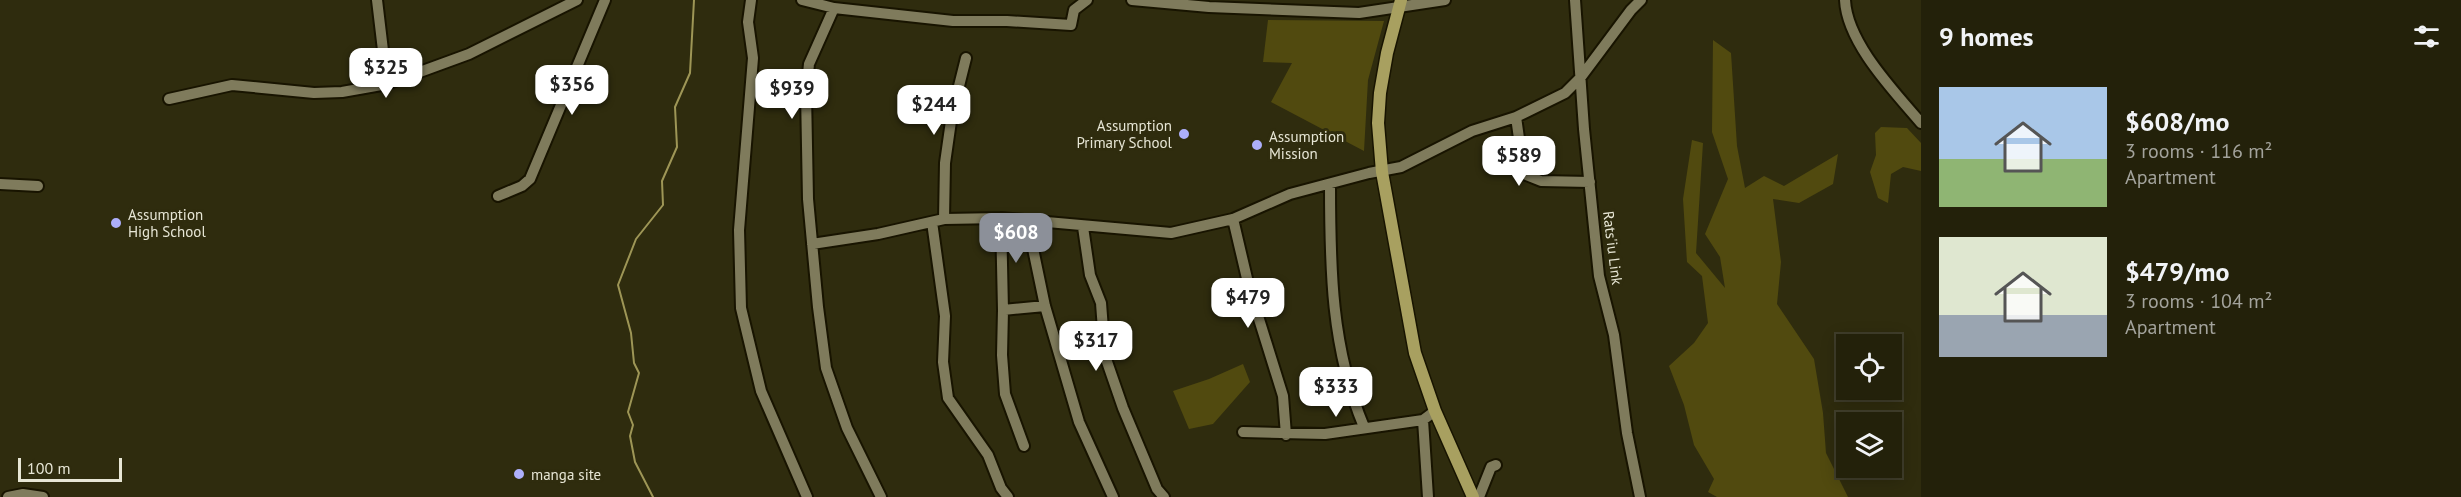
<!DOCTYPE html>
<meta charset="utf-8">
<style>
:root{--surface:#23210a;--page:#2f2e18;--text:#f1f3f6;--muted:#a3a39c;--line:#403e2b;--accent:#8c9099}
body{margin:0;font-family:"PT Sans",sans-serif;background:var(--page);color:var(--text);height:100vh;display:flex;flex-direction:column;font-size:22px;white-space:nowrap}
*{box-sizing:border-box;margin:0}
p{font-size:20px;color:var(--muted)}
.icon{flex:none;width:33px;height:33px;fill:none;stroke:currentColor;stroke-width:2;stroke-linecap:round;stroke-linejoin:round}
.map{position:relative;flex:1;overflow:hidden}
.panel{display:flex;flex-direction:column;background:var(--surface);width:540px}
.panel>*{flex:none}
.fabs{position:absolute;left:1836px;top:334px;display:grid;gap:12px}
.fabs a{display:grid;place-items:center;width:66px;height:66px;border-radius:0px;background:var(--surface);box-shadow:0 3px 15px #0003,0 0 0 2px var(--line);font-size:30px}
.scale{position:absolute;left:18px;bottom:15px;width:104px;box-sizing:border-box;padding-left:6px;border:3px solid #e7e6d5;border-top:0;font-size:16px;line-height:21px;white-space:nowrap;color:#e7e6d5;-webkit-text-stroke:4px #2f2c0e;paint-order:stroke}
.price{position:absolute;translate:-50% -51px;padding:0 14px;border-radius:12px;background:#fff;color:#222;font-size:20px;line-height:39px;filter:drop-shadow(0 2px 3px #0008)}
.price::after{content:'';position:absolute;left:50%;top:36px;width:18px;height:14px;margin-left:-9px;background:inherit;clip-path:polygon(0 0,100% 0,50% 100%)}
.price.current{background:var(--accent);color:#fff}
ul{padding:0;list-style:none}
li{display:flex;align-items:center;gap:18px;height:150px;padding:0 18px}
li span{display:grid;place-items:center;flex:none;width:168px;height:120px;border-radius:0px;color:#555}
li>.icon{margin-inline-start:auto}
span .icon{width:72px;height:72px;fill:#fffc;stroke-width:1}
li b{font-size:26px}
h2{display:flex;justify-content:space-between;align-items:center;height:72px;padding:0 18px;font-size:26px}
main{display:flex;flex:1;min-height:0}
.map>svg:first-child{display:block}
</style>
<main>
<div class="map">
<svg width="1921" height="497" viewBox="0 0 1921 497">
<rect width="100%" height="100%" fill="#2f2c0e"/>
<path fill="#514a0f" d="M1268 20 1384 21 1368 80 1364 151 1271 102 1292 63 1263 62Z
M1713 40 1731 53 1737 146 1745 188 1764 176 1784 186 1838 154 1833 184 1799 203 1773 199 1781 262 1777 304 1814 359 1823 413 1826 453 1848 497H1717L1708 492 1714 479 1694 445 1684 405 1669 366 1694 343 1708 323 1702 276 1687 262 1683 199 1692 140 1703 143 1696 253 1725 288 1720 257 1705 234 1728 179 1712 132Z
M1881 127 1907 128 1921 143V171L1903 167 1891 174 1888 203 1878 198 1870 172 1876 155 1875 133Z
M1243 364 1250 382 1213 424 1189 429 1173 391 1209 379Z"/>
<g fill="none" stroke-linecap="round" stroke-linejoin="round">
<path stroke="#9e9656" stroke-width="2" d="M653 497 635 462 630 436 633 425 628 412 639 373 634 363 631 333 618 285 636 239 663 205 662 181 677 147 675 107 690 73 694 0"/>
<g stroke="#181400" stroke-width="14">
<path id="minor" d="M377 0 387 84
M751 0 748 22 753 58 739 230 741 308 761 391 807 497
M802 0 834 8
M1132 0 1209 7 1359 13 1445 0
M1575 0 1584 129 1599 276 1614 335 1627 433 1640 497
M1845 0C1847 43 1894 91 1921 123
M169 99 232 85 314 93 342 92 387 84 469 54 577 0
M1516 117 1524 174 1541 181 1590 182
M0 184 38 186
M1330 184C1330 268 1331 348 1364 427
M498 196 522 186 530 179 605 0
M1001 218 1003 310
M944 219 945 163 952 114 966 58
M1233 219 1249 287 1283 396 1286 435
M1027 220 1045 306 1079 422 1113 497
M932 222 945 316 943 362 948 398 988 455 1001 488 1008 497
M1083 227 1090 275 1101 303 1105 356 1123 408 1157 489 1164 497
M812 244 878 234 944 219 1001 218 1171 233 1233 219 1290 194 1369 173 1401 167 1472 131 1516 117 1565 93 1581 77 1631 10 1641 0
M1423 420 1428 497
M1243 432 1325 434 1423 420 1435 411
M1024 446 1005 394 1002 355 1003 310 1045 306
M8 497 23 494 43 497
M881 497 847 428 826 368 818 307 808 199 806 93 809 64 834 8 953 21H1007L1071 25 1074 10 1087 0
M1479 497 1491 467 1496 465"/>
</g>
<g stroke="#181400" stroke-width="15">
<path id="major" d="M1401 0 1387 53 1380 93 1378 123 1382 172 1415 353 1435 411 1473 497"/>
</g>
<use href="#minor" stroke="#7f7b5c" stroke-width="10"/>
<use href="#major" stroke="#a8a060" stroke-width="12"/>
</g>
<g fill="#adaffb" stroke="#2f2c0e" stroke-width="2">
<circle cx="1184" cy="134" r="6"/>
<circle cx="1257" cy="145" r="6"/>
<circle cx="116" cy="223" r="6"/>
<circle cx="519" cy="474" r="6"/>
</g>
<g text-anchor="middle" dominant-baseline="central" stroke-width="6" stroke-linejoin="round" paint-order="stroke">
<g font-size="15" fill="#e7e6d5" stroke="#2f2c0e" text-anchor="start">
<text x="1172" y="125" text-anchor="end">Assumption<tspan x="1172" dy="17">Primary School</tspan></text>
<text x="1269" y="136">Assumption<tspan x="1269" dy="17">Mission</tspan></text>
<text x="128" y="214">Assumption<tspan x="128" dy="17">High School</tspan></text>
<text x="531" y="474">manga site</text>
</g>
<g font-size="15" fill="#e7e6d5" stroke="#2f2c0e">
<text transform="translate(1613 248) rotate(83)">Rats'iu Link</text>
</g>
</g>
</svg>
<div class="fabs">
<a><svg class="icon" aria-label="locate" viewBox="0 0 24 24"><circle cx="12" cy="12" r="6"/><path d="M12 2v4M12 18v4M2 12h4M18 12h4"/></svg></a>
<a><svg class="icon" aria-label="layers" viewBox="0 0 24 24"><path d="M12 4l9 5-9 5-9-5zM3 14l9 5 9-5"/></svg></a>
</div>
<div class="scale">100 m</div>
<b class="price" style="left:386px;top:99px">$325</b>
<b class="price" style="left:572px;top:116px">$356</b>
<b class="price" style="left:792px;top:120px">$939</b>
<b class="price" style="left:934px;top:136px">$244</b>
<b class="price" style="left:1519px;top:187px">$589</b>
<b class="price current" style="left:1016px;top:264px">$608</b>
<b class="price" style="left:1248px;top:329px">$479</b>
<b class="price" style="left:1096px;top:372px">$317</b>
<b class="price" style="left:1336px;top:418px">$333</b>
</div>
<section class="panel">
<h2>9 homes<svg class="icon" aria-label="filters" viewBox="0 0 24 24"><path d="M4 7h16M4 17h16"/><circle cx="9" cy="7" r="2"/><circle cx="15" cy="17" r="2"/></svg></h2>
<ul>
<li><span style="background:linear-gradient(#a9c7e8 60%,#8fb573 0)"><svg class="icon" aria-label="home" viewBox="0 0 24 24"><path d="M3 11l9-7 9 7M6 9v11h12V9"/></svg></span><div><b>$608/mo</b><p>3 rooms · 116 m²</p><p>Apartment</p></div></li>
<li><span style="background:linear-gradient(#dfe7d0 65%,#9aa5b1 0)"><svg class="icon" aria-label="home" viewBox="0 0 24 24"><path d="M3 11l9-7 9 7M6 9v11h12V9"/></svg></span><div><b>$479/mo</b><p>3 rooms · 104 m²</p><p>Apartment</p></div></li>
</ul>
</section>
</main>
